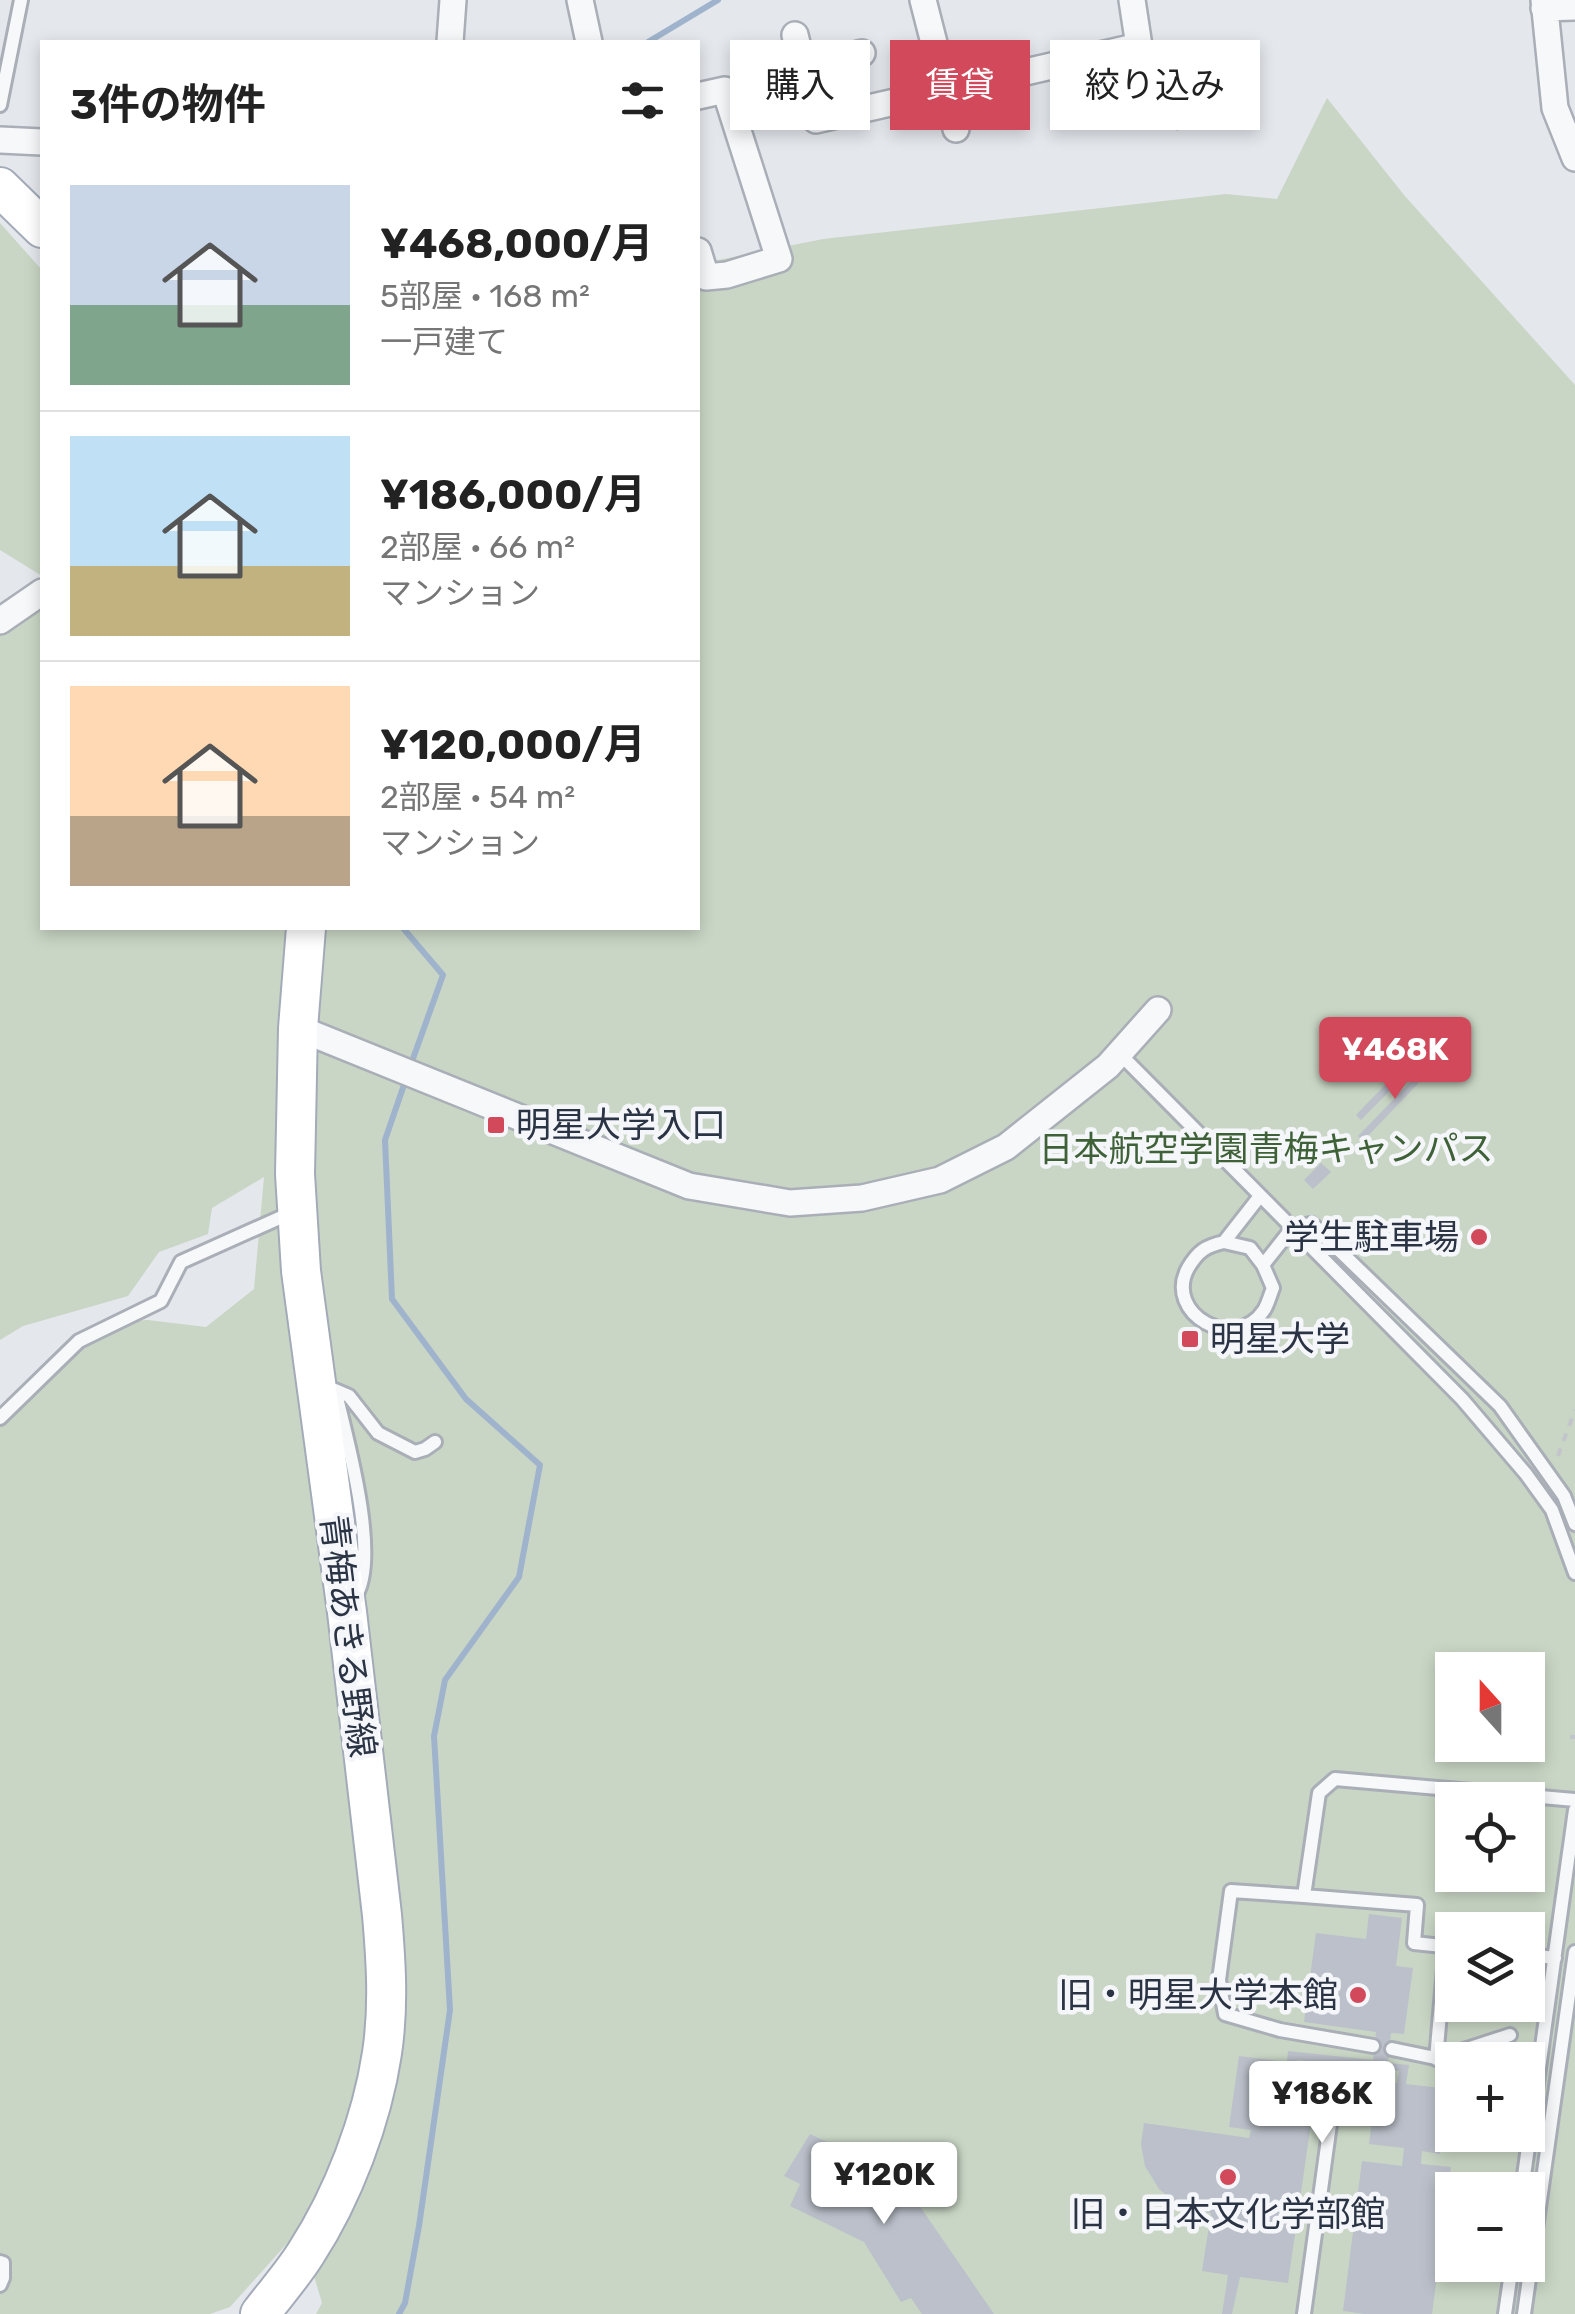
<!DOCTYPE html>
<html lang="ja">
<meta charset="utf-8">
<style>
:root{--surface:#fff;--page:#f6f6f6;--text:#222;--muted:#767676;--line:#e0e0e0;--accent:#d1495b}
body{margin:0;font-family:Rubik,"Noto Sans JP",sans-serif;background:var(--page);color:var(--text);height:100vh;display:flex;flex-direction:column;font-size:38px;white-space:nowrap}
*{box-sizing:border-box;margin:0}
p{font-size:32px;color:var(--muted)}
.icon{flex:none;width:55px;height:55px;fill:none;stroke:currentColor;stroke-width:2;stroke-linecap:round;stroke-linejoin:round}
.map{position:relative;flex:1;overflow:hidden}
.drawer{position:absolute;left:40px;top:40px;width:660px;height:890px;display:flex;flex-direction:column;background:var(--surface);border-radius:0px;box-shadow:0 5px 15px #0003}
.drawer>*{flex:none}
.guide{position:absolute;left:730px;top:40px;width:695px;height:90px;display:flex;gap:20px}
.needle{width:65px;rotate:339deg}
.controls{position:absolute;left:1435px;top:1652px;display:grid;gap:20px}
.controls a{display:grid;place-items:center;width:110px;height:110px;border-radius:0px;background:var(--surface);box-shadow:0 5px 15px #0003;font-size:50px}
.price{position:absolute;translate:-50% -85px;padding:0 22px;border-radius:10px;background:#fff;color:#222;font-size:32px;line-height:65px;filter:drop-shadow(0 2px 5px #0008)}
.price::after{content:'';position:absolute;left:50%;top:60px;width:30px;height:22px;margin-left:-15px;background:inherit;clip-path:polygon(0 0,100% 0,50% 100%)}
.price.active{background:var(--accent);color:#fff}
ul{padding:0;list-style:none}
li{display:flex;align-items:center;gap:30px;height:250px;padding:0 30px}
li+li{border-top:2px solid var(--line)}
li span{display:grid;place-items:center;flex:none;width:280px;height:200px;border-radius:0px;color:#555}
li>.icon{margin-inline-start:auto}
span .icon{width:120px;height:120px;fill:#fffc;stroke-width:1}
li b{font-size:42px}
h2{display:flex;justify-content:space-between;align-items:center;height:120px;padding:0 30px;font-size:42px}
.tag{padding:0 35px;border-radius:0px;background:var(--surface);box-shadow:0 5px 15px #0003;font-size:35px;line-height:90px}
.tag.active{background:var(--accent);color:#fff}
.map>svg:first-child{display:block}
</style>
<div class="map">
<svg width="1575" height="2314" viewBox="0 0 1575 2314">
<rect width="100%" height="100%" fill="#e4e7ec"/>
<path fill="#c9d6c5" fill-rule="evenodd" d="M1202 76 1207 93 1205 124 1176 131 1165 85Z
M1327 98 1404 195 1575 385V2314H316L322 2303 300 2229 230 2307 210 2314H0V1426L55 1362 117 1321 148 1320 206 1327 254 1289 264 1177 212 1208 208 1234 159 1252 128 1296 23 1326 0 1340V621L42 589V928H698V264L823 239 1226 194 1277 199ZM1452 1670H1528V1745H1452ZM1452 1800H1528V1875H1452ZM1452 1930H1528V2005H1452ZM1452 2060H1528V2135H1452ZM1452 2190H1528V2265H1452Z
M0 223 42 270V576L0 550Z"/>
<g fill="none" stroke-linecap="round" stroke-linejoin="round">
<path stroke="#9fb4cc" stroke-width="6" d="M648 42 718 0
M403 928 443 975 410 1067
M399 2314 405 2303 419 2226 450 2010 434 1736 445 1680 519 1577 540 1465 466 1399 392 1299 385 1140 406 1079"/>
</g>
<path fill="#bbc0ca" d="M1411 1058 1417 1063 1361 1120 1356 1115Z
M1429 1063 1434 1067 1363 1141 1358 1136Z
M1321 1163 1331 1172 1313 1189 1304 1180Z
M1369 1914 1402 1918 1396 1966 1413 1968 1404 2034 1391 2033 1388 2063 1409 2065 1406 2084 1449 2089 1440 2154 1422 2151 1421 2164 1451 2167 1432 2314H1365L1343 2311 1362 2161 1402 2166 1404 2148 1369 2144 1377 2081 1397 2083 1399 2071 1297 2060 1296 2064 1319 2067 1288 2283 1240 2277 1232 2314H1222L1228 2275 1202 2271 1211 2213 1184 2209 1159 2189 1145 2166 1141 2144 1144 2123 1249 2138 1251 2130 1229 2127 1239 2056 1287 2062 1288 2051 1373 2060 1376 2032 1304 2022 1316 1933 1366 1939Z
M810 2134 899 2176 994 2314H922L911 2298 901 2302 864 2242 790 2206 800 2184 784 2176Z"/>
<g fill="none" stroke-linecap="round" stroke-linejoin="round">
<g stroke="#a9aeb7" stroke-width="18">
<path id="service" d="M0 105 21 0
M1120 1054 1462 1399 1526 1474 1552 1510 1575 1573
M1224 1242 1250 1248 1263 1265 1273 1288C1270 1295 1268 1304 1264 1310 1235 1354 1163 1314 1188 1268 1198 1251 1206 1246 1224 1242Z
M1224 1242 1260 1196
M1263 1265 1293 1227 1312 1224 1500 1406 1564 1496 1575 1524
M335 1390C346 1435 380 1556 356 1595
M335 1390 349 1396 378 1433 415 1452 425 1449 435 1442
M0 1418 79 1341 161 1301 181 1262 295 1211
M1304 1896 1231 1891 1219 1980 1225 2014 1280 2030 1373 2046
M1452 1947 1414 1943 1417 1905 1304 1896 1319 1793 1335 1779 1575 1800
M1528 1955 1555 1958
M1392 2049 1440 2059
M1436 2059 1446 1946
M1436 2059 1510 2035
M1522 2190 1575 1810
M0 2262 3 2263V2278L0 2285
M1304 2314 1337 2073
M1505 2314 1512 2265
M1524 2314 1575 1952"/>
</g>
<g stroke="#a9aeb7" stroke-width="30">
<path id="minor" d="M580 0 589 42
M923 0 956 129
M1544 0 1555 108 1575 158
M1544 8 1575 7
M795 35 816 120 1139 46
M450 42 453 0
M803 69 862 53
M698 96 725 90 779 259 727 275 706 277 698 251
M1097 112C1118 105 1134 108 1154 103L1139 46 1132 0
M0 140 42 142
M0 621 42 592
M298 1028 689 1186 790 1203 862 1198 940 1180 1006 1147 1108 1066 1158 1010"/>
</g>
<g stroke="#a3abb8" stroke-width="42">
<path id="primary" d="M0 187 42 228
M260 2314C275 2294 293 2274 306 2253 343 2196 372 2120 382 2053 389 2007 386 1961 382 1915L347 1612 301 1271 295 1174 298 1028 306 928"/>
</g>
<path stroke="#c2c5cb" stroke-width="4" stroke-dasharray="8 8" stroke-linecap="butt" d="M1558 1456 1575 1410
M1570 1737H1575"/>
<use href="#service" stroke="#f7f8fa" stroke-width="12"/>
<use href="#minor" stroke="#f7f8fa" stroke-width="25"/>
<use href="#primary" stroke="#fff" stroke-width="38"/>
</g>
<g fill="#d1495b" stroke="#f4f6f9" stroke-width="4">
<rect x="486" y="1115" width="20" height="20" rx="5"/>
<circle cx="1479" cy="1237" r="10"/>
<rect x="1180" y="1329" width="20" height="20" rx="5"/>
<circle cx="1358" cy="1995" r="10"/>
<circle cx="1228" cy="2177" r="10"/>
</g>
<g text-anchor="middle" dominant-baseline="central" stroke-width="9" stroke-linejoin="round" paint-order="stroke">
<g font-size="35" fill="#2b3445" stroke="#f4f6f9" text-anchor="start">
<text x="516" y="1125">明星大学入口</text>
<text x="1459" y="1237" text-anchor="end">学生駐車場</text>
<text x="1210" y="1339">明星大学</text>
<text x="1338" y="1995" text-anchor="end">旧・明星大学本館</text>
<text x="1228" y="2214" text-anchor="middle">旧・日本文化学部館</text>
</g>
<g font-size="35" fill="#3f6138" stroke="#f4f6f9">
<text x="1266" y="1149">日本航空学園青梅キャンパス</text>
</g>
<g font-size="35" fill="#2b3445" stroke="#f4f6f9">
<text transform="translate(348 1636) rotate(83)">青梅あきる野線</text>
</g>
</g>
</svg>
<div class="controls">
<a><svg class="needle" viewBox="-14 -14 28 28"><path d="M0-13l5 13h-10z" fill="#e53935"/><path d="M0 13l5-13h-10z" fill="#767676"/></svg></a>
<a><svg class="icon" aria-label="locate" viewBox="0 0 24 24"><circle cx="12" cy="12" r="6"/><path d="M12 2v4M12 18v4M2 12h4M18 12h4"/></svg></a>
<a><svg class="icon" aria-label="layers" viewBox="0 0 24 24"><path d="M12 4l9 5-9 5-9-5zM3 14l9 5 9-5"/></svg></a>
<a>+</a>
<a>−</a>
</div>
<b class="price active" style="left:1395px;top:1102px">¥468K</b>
<b class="price" style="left:1322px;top:2146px">¥186K</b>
<b class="price" style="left:884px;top:2227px">¥120K</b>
<div class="guide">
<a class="tag">購入</a>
<a class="tag active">賃貸</a>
<a class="tag">絞り込み</a>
</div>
<section class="drawer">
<h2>3件の物件<svg class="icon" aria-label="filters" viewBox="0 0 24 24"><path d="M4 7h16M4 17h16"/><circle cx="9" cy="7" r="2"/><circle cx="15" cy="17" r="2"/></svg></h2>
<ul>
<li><span style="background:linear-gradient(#c9d6e8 60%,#7fa58c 0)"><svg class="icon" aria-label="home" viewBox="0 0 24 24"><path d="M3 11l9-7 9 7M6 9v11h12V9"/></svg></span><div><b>¥468,000/月</b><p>5部屋 · 168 m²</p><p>一戸建て</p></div></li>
<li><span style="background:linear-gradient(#bfe0f5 65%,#c2b280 0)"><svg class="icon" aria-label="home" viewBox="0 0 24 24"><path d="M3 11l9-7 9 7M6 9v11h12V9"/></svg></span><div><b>¥186,000/月</b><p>2部屋 · 66 m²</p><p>マンション</p></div></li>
<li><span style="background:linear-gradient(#ffd9b3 65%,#b9a48a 0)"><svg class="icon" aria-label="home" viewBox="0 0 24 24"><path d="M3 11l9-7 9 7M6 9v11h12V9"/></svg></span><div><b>¥120,000/月</b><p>2部屋 · 54 m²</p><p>マンション</p></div></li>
</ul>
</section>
</div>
